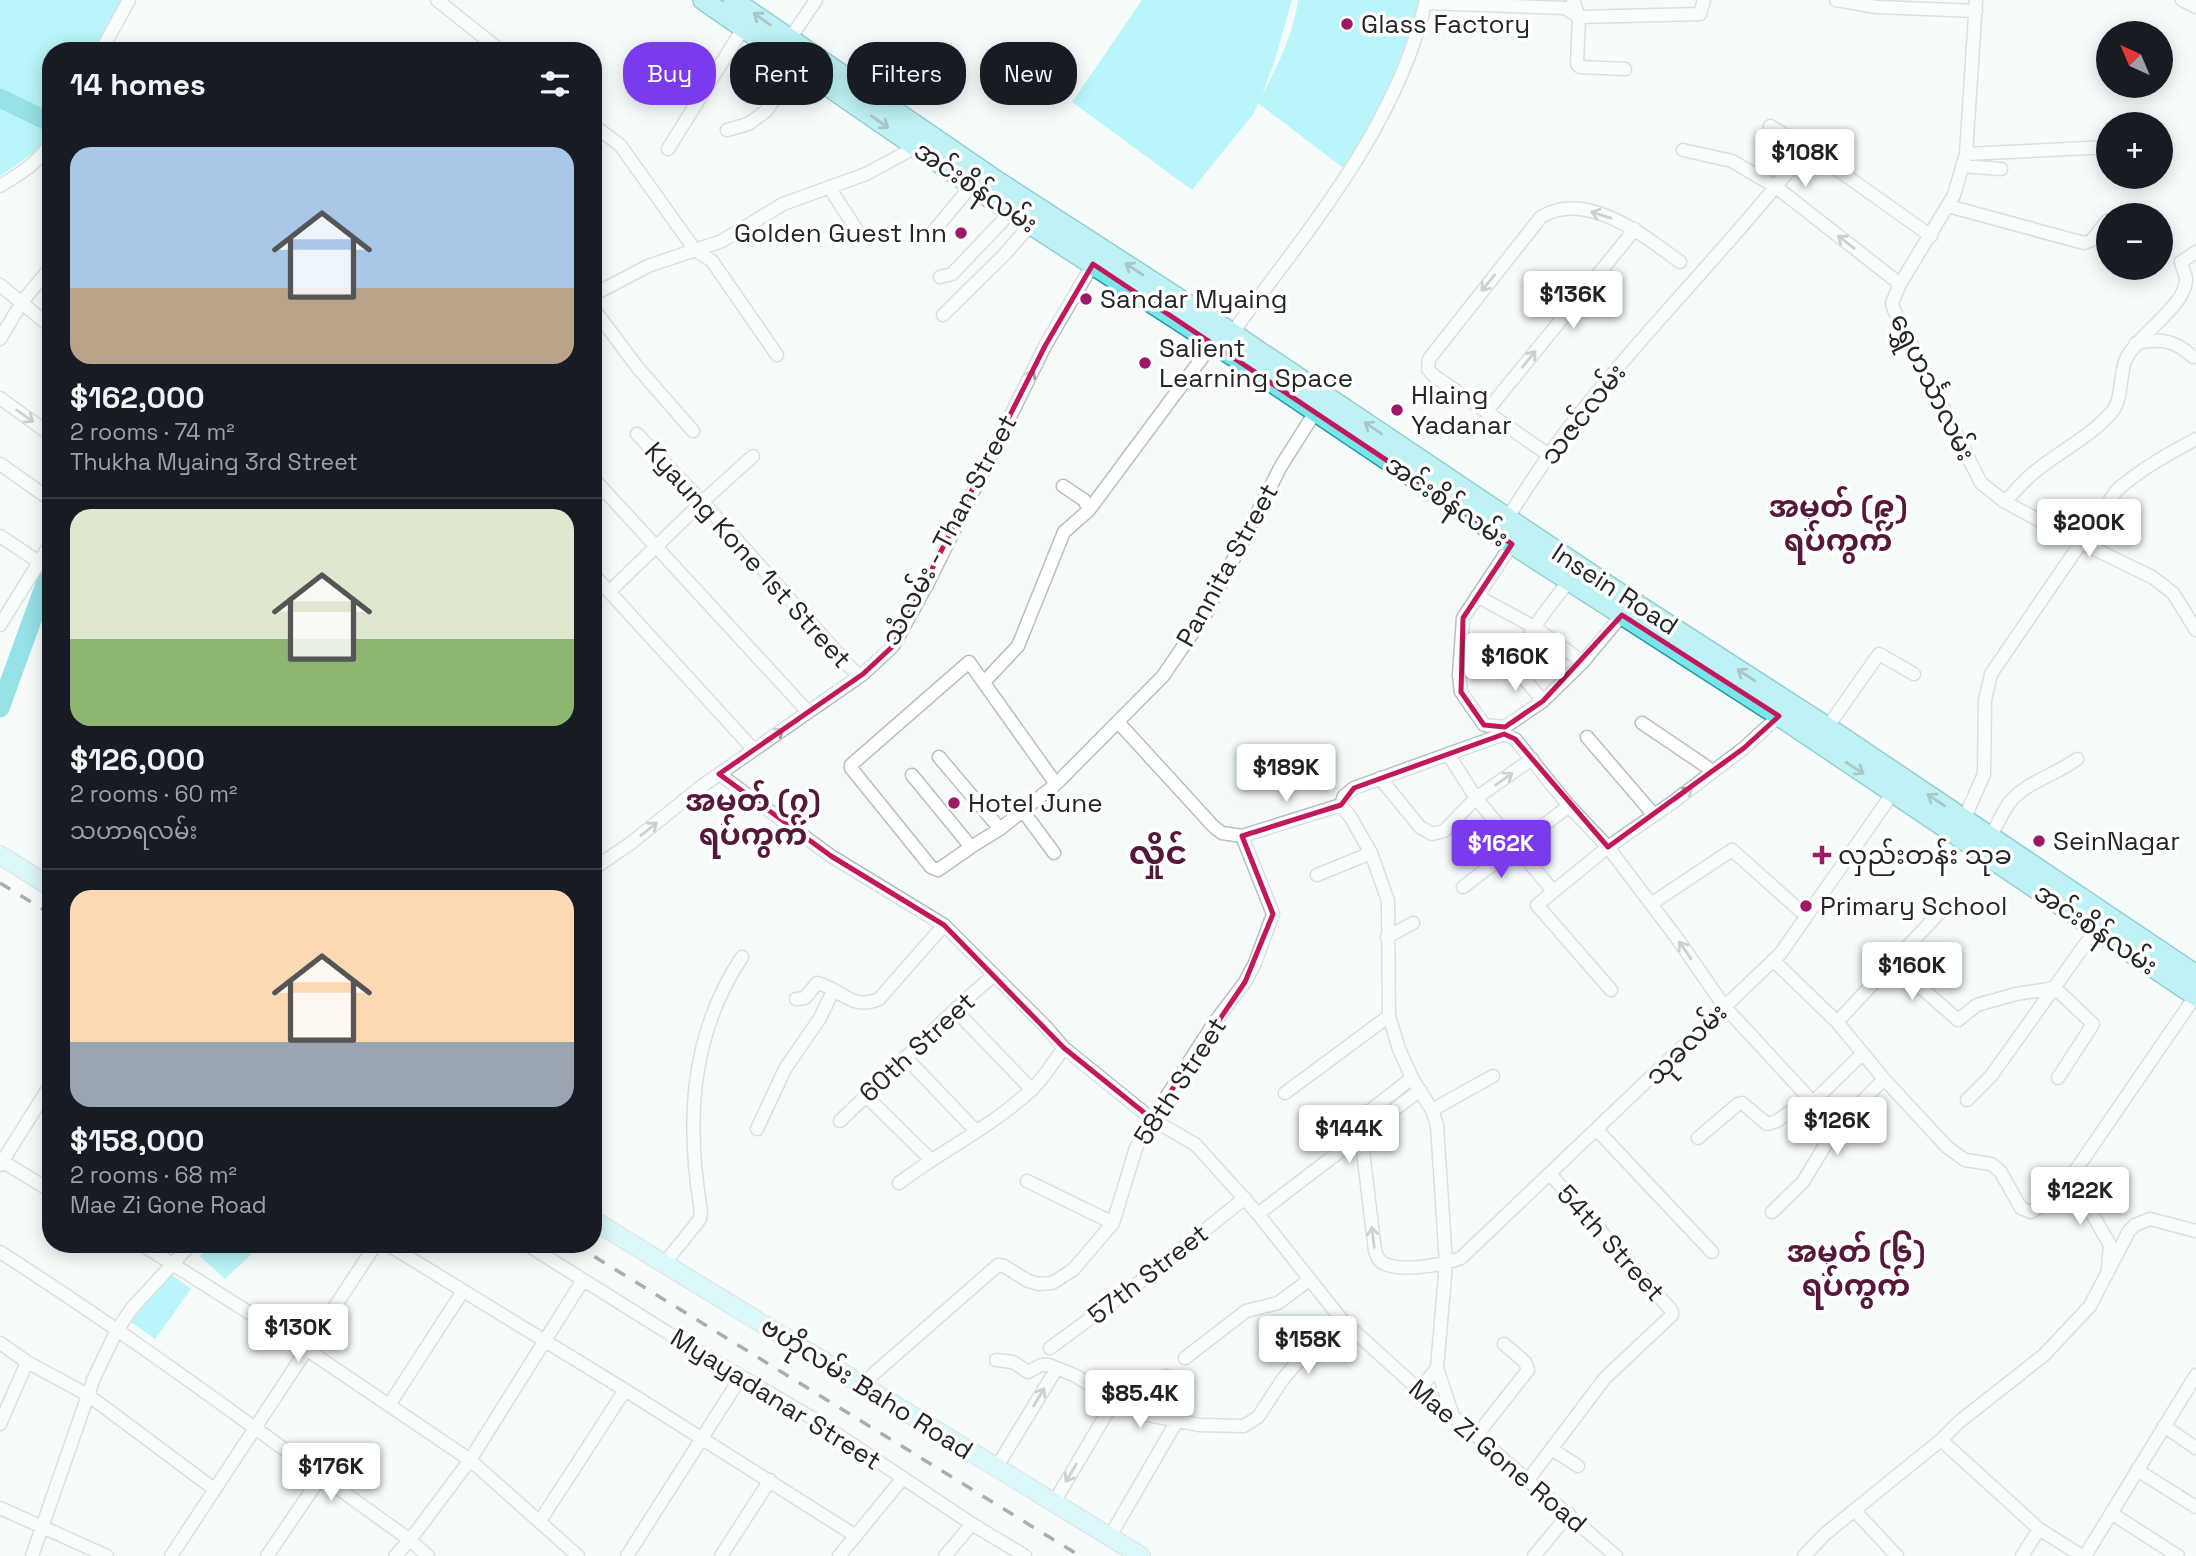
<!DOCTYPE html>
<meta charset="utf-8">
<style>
:root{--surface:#171b24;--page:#242831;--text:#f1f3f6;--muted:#9ea1a6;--line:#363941;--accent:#7c3aed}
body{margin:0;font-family:"Space Grotesk","Noto Sans Myanmar",sans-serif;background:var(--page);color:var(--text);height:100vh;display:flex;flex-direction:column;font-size:26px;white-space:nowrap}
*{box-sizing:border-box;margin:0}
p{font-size:23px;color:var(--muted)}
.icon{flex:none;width:38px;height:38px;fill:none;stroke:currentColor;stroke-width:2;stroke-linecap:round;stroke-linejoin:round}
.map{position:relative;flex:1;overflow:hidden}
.details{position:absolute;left:42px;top:42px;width:560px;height:1211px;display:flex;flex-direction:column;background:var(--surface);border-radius:28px;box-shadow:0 4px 18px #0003}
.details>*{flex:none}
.guide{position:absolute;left:623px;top:42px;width:665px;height:63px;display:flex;gap:14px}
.needle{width:46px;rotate:316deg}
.buttons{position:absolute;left:2096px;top:21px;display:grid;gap:14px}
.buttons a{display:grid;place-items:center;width:77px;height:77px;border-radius:50%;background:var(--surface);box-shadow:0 4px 18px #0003;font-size:35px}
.price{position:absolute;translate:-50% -60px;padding:0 16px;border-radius:7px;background:#fff;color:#222;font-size:23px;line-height:46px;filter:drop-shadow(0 2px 4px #0008)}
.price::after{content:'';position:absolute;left:50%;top:42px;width:21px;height:16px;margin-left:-10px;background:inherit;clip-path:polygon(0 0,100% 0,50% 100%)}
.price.on{background:var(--accent);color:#fff}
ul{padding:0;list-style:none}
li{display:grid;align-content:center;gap:14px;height:371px;padding:0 28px}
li+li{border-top:2px solid var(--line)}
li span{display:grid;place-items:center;height:217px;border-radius:21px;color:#555}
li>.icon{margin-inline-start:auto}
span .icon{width:126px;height:126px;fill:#fffc;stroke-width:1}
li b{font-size:30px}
h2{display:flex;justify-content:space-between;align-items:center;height:84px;padding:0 28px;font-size:30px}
.tag{padding:0 24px;border-radius:28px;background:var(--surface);box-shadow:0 4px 18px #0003;font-size:24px;line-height:63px}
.tag.on{background:var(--accent);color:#fff}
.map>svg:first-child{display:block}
</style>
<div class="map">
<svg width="2196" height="1556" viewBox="0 0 2196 1556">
<rect width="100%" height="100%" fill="#f5fbfb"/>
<path fill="#72eef6" d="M0 0H124L96 51H51V131L39 149 0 176Z
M1142 0H1292L1274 63 1262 95C1278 65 1294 33 1298 0H1420L1414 37 1381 110 1346 170 1258 103 1254 113 1192 190 1072 102Z
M212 1244H259L260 1246 225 1279 200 1256Z
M167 1271 191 1289 155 1339 131 1322Z"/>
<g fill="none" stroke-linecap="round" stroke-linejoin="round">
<path stroke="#1fc0c9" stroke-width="19" d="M0 98 51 123
M0 708 51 568"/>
<g stroke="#b9bebf" stroke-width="15">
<path id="minor" d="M437 0 501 51
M1573 0 1579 17 1577 64 1580 67 1625 69
M1836 0 1877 7 1976 11
M1976 0 1966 154 1954 195 1900 284 1892 303 1894 310 1981 483 2005 502 2080 542 2152 577 2173 593 2196 630
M2182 0 2196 7
M1426 3 1565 8 1579 17
M1579 17 1700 14 1704 0
M787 43 816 0
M101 51 129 0
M593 125 620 145 695 250 712 261 777 355
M1770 126 1807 148 1931 236
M727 130 748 124 765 112 800 66
M668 149 744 27
M1683 150 1732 161 1776 187 1900 284
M1966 154 2109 147
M1962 166 2001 169
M0 186C19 174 39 163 51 142
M829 187 860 235
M1948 206 2084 243 2092 240 2107 221
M932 233 972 185
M940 277 952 274 1012 211
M0 285 51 327
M593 295 648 266 722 241 783 204 866 174 916 147 919 142
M593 308 638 368 693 431
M943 315 1005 254 1031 224
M1232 333C1308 230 1397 127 1426 0
M0 339 22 302 51 267
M2136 343C2160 338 2175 340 2193 357
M0 398 51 435
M1486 412 1635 229
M637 434 709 509 859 677
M1549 455 1433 375 1428 369 1429 359 1541 217C1586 189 1645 236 1680 262
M0 464 51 500
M593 478 808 712
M1063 486 1084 500 1089 510
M2005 502C2013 493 2022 483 2031 475 2056 453 2089 438 2111 413 2124 399 2118 374 2127 357 2138 335 2188 304 2186 278 2185 273 2182 267 2181 262L2196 252
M1507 518C1526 490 1544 461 1564 434 1640 334 1730 247 1807 148
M0 536 51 570
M1512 544 1463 618 1459 675 1461 692 1484 725 1505 727 1543 701 1583 662 1622 615
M593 574 754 750
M609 592 702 502 753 456
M1477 596 1534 627 1583 662
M0 625 51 543
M984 682 1018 646 1064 532 1089 510 1213 343
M1543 701 1522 676 1517 666C1526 633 1548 608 1569 581
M1118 722 1214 827 1222 833 1242 836 1341 805
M1642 723 1713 771
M1824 732 1879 654 1914 674
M1587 737 1654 815
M1448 754 1476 798 1553 891
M939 757 1000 829
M719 774 831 856 944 925 1045 1026 1064 1048 1152 1119 1196 1145 1258 1214 1342 1320 1419 1390 1453 1416 1616 1556
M912 775 971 847 938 870 931 867 851 768V765L969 662 1056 784
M1380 778 1420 827 1432 834 1444 831 1476 798 1532 759
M1341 805 1344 796 1354 788 1504 734 1515 739 1569 806 1608 847 1679 941 1724 1006 1809 1098 1835 1129
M1341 805 1351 818 1371 853 1388 901 1389 1016 1399 1049 1412 1078 1432 1110 1437 1125 1446 1264 1437 1368 1453 1416
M1023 811 1054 853
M1962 824 1984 774 1985 700 1991 674 2117 490C2141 469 2168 454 2196 439
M1990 837C1997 826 2002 812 2010 802 2026 782 2056 775 2077 759
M971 847 1000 829 1056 784 1163 676 1206 613 1281 466 1319 406
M593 869 631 843 702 786 863 674 893 646 928 583 1045 346 1093 264
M1317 875 1371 853
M1463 887 1569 806
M1651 904 1732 850 1806 916
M1387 937 1413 923
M1773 960 1837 1022 1884 1079 1947 1147 1965 1160 1991 1164 2000 1171 2021 1208 2031 1212 2051 1200 2071 1177 2196 995
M1893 963 1958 1020 1977 1005 2016 994 2055 988 2093 1024 2058 1078
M1611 990 1537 905 1608 847 1673 802 1744 748 1779 716
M796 999 805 998 817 983C842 989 851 1011 879 999L944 925
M956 1011 1032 1090
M1837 1022 1940 912
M905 1057 976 1131
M1285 1093 1389 1016
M865 1095 930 1159
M1967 1100 1991 1076 2099 925
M1813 1102 1863 1053
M1432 1110 1493 1076
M840 1121 963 1002 994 975
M757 1129 785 1069 820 1018 833 991
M1597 1130 1712 1252
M1325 1133 1353 1124 1412 1078
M1361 1134 1375 1251C1377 1257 1379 1262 1385 1264 1403 1272 1443 1265 1461 1258L1780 954 1897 787
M1698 1138 1738 1104 1742 1103 1767 1124 1777 1121 1809 1098
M0 1160 51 1191
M0 1165 51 1084
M2071 1177 2110 1245 2108 1268
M1027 1181 1113 1223
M899 1183C941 1151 991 1127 1030 1091 1043 1080 1053 1062 1064 1048
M1772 1212 1803 1182 1835 1129 1884 1079
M1258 1214 1420 1090
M141 1244 306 1349 470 1460 578 1556
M387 1244 625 1390 856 1536
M526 1244 684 1343 819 1422 972 1524 1025 1556
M0 1252C141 1342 274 1443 410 1540L428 1556
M664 1264 700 1219 701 1211C686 1123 690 1035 742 957
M0 1343 27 1362 88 1395 214 1489
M1050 1348 1141 1281 1245 1198
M1185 1358 1246 1311 1278 1303 1309 1280
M996 1360 1013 1362 1028 1372 1041 1365H1049L1076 1376 1114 1401 1148 1415 1199 1425 1244 1426 1258 1417 1283 1379 1307 1351 1342 1320
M862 1384 998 1265 1004 1266 1028 1281 1039 1284 1052 1283 1073 1270 1113 1223 1136 1148 1152 1119 1214 1023 1245 982 1255 963 1273 914 1242 836
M1419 1390 1437 1368
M389 1405 463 1291
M1161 1417 1166 1376
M0 1424 27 1362
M2164 1426 2196 1448
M1476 1436 1528 1370 1525 1362 1504 1344
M1941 1440 2039 1529 2082 1556
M1553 1450 1578 1466
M996 1468 1057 1368
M2137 1470 2196 1507
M1528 1480 1605 1378 1672 1315V1311L1550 1174
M1053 1504 1114 1401
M0 1508 107 1556
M1855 1511 1897 1556
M2111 1513 2178 1556
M540 1521 625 1390
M1109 1538 1177 1421
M32 1556 94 1378 117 1330 132 1308 191 1244
M171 1556 376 1244
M267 1556 322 1475
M395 1556 410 1540 470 1460 583 1280
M627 1556 741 1377
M721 1556 770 1480
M839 1556 903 1478
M945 1556 972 1524
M1534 1556 1569 1514
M1804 1556 1825 1534 1941 1440 1959 1422 2044 1355 2090 1306 2129 1231 2135 1225 2150 1219 2196 1231
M2022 1556 2039 1529
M2085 1556 2196 1375"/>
</g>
<g stroke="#b9bebf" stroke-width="20">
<path id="secondary" d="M0 855 51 887
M593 1220 1141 1556"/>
</g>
<g stroke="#23989e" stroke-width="22">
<path id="primary" d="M703 0 990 198 1221 348 1512 544 1779 716 2196 996
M733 0 1000 183 1232 333 1613 589 1827 727 2196 975"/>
</g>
<use href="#minor" stroke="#fff" stroke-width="12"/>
<use href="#secondary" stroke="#bdf2f5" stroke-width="18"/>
<use href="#primary" stroke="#7ae6eb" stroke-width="19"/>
<path stroke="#4e5151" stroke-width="3.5" stroke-dasharray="12 12" stroke-linecap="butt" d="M0 883 51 914
M574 1244 1080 1556"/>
</g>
<defs><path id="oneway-shaft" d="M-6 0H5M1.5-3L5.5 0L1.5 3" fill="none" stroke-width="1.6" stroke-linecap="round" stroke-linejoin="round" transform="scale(1.75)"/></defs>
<g stroke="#4f8688">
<use href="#oneway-shaft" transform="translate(762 19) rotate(-145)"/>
<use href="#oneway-shaft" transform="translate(880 122) rotate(35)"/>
<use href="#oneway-shaft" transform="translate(1134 269) rotate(-147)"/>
<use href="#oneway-shaft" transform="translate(1373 428) rotate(-146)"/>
<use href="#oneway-shaft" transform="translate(1746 675) rotate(-147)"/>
<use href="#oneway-shaft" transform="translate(1855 768) rotate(33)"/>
<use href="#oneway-shaft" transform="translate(1936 800) rotate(-146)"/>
</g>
<g stroke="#9c9d9d">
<use href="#oneway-shaft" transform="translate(1601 215) rotate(-163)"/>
<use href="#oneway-shaft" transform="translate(1846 242) rotate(-142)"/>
<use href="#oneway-shaft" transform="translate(1488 283) rotate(129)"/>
<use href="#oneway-shaft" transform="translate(1529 359) rotate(-51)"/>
<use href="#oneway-shaft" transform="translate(1029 379) rotate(-64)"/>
<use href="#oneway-shaft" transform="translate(25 416) rotate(36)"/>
<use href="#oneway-shaft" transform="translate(775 735) rotate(-35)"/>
<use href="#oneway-shaft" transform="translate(1504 779) rotate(-35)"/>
<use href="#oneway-shaft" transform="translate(1684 794) rotate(-38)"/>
<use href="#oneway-shaft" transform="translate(649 829) rotate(-39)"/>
<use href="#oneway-shaft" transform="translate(1685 950) rotate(-125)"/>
<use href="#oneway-shaft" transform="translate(1373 1237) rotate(-97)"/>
<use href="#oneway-shaft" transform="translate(1039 1397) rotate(-59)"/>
<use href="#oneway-shaft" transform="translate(1071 1473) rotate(121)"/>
</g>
<path d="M0 0H2196V1556H0ZM1093 264 1512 544 1463 618 1461 692 1484 725 1505 727 1543 701 1622 615 1779 716 1744 748 1608 847 1515 739 1504 734 1354 788 1341 805 1242 836 1273 914 1245 982 1152 1119 1064 1048 944 925 831 856 719 774 863 674 893 646 1045 346Z" fill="#f5fbfb" fill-opacity=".55" fill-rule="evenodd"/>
<path fill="none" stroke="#c2185b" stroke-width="5" stroke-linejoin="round" d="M1093 264 1512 544 1463 618 1461 692 1484 725 1505 727 1543 701 1622 615 1779 716 1744 748 1608 847 1515 739 1504 734 1354 788 1341 805 1242 836 1273 914 1245 982 1152 1119 1064 1048 944 925 831 856 719 774 863 674 893 646 1045 346Z"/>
<g fill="#9e1868" stroke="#fff" stroke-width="2.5">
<circle cx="1347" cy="24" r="7"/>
<circle cx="961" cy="233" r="7"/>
<circle cx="1086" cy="299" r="7"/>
<circle cx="1145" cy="363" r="7"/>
<circle cx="1397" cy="410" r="7"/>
<circle cx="954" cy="803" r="7"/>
<circle cx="2039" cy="841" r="7"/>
<path d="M1818.5 844.5h7v7h7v7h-7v7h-7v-7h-7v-7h7z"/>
<circle cx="1806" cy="906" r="7"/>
</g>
<g text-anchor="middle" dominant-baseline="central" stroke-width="7" stroke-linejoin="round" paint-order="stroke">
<g font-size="26" fill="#242626" stroke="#fff" text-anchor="start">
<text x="1361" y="24">Glass Factory</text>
<text x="947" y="233" text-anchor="end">Golden Guest Inn</text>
<text x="1100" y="299">Sandar Myaing</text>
<text x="1159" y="348">Salient<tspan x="1159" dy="30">Learning Space</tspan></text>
<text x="1411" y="395">Hlaing<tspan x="1411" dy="30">Yadanar</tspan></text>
<text x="968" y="803">Hotel June</text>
<text x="2053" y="841">SeinNagar</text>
<text x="1838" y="855">လှည်းတန်း သုခ</text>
<text x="1820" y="906">Primary School</text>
</g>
<g font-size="26" fill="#242626" stroke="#fff">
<text transform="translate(976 187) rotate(34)">အင်းစိန်လမ်း</text>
<text transform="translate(1933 387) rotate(64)">ရွှေဟင်္သာလမ်း</text>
<text transform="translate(1583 414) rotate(-52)">သဇင်လမ်း</text>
<text transform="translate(1447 501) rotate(34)">အင်းစိန်လမ်း</text>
<text transform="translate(949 530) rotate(-62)">သံလမ်း - Than Street</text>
<text transform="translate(748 555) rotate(48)">Kyaung Kone 1st Street</text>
<text transform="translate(1227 565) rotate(-61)">Pannita Street</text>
<text transform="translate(1615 589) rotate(33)">Insein Road</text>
<text transform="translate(2096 929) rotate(34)">အင်းစိန်လမ်း</text>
<text transform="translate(1686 1044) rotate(-45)">သုခလမ်း</text>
<text transform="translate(917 1047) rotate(-43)">60th Street</text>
<text transform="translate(1180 1081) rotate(-57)">58th Street</text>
<text transform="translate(1611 1243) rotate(48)">54th Street</text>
<text transform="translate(1148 1274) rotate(-38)">57th Street</text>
<text transform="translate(867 1388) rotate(32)">ဗဟိုလမ်း Baho Road</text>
<text transform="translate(776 1399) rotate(32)">Myayadanar Street</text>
<text transform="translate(1498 1456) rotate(40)">Mae Zi Gone Road</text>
</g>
<g font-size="30" font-weight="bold" fill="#56183a" stroke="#fff">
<text x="1838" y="506">အမှတ် (၉)<tspan x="1838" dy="34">ရပ်ကွက်</tspan></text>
<text x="753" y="800">အမှတ် (၇)<tspan x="753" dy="34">ရပ်ကွက်</tspan></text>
<text x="1856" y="1251">အမှတ် (၆)<tspan x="1856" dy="34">ရပ်ကွက်</tspan></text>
</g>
<g font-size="33" font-weight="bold" fill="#56183a" stroke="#fff">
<text x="1158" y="853">လှိုင်</text>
</g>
</g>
</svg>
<div class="buttons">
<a><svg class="needle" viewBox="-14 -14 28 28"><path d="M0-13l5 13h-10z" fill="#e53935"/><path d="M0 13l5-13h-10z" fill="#9ea1a6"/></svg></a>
<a>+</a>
<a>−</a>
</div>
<b class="price" style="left:1805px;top:189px">$108K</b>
<b class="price" style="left:1573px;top:331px">$136K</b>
<b class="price" style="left:2089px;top:559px">$200K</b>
<b class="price" style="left:1515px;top:693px">$160K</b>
<b class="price" style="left:1286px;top:804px">$189K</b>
<b class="price on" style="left:1501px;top:880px">$162K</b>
<b class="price" style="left:1912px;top:1002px">$160K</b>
<b class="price" style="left:1837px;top:1157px">$126K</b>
<b class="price" style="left:1349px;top:1165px">$144K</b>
<b class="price" style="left:2080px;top:1227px">$122K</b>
<b class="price" style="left:298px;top:1364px">$130K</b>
<b class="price" style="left:1308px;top:1376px">$158K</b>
<b class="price" style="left:1140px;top:1430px">$85.4K</b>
<b class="price" style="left:331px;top:1503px">$176K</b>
<div class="guide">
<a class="tag on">Buy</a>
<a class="tag">Rent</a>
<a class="tag">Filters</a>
<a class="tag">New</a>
</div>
<section class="details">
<h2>14 homes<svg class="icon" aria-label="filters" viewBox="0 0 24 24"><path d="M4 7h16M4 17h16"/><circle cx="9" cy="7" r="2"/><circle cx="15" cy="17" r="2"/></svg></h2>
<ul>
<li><span style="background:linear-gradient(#a9c7e8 65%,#b9a48a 0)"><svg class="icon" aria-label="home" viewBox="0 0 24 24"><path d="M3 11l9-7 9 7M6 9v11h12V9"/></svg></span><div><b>$162,000</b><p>2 rooms · 74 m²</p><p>Thukha Myaing 3rd Street</p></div></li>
<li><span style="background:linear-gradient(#dfe7d0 60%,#8fb573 0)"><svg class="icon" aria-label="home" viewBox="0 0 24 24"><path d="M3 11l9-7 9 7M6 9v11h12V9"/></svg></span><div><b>$126,000</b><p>2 rooms · 60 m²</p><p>သဟာရလမ်း</p></div></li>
<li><span style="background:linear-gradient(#ffd9b3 70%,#9aa5b1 0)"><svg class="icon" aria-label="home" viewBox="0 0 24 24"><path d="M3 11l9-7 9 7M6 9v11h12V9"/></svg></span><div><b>$158,000</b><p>2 rooms · 68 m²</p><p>Mae Zi Gone Road</p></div></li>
</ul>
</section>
</div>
